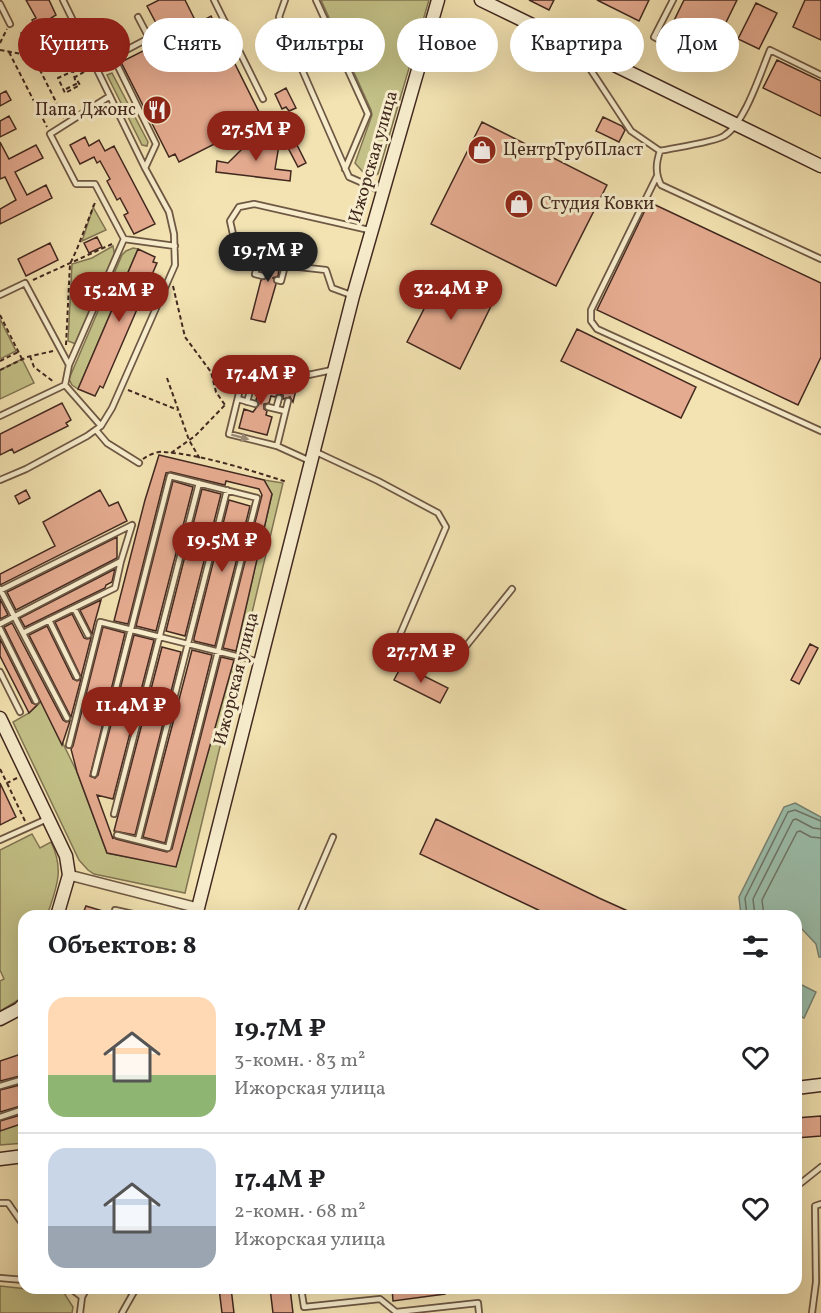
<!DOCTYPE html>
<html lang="ru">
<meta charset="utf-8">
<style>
:root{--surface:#fff;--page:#f2f2f2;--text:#202124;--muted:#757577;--line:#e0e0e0;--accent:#8f2418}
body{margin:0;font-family:Vollkorn,serif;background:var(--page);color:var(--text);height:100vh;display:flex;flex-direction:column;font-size:22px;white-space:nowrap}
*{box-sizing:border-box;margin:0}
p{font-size:20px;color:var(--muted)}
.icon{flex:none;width:33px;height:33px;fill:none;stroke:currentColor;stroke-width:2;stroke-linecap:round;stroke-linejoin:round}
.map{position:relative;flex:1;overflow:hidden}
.drawer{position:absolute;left:18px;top:910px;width:784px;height:384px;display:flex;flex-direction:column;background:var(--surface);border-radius:18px;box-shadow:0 6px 24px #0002}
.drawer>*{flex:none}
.guide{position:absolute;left:18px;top:18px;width:786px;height:54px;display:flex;gap:12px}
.price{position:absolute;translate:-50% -51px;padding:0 14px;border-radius:21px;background:var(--accent);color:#fff;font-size:20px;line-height:39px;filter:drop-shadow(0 2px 3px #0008)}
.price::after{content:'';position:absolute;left:50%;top:36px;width:18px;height:14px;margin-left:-9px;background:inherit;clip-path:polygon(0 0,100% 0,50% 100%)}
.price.current{background:#222;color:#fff}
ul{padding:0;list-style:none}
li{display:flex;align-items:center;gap:18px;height:150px;padding:0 30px}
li+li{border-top:2px solid var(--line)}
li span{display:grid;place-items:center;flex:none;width:168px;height:120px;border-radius:18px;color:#555}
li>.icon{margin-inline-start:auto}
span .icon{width:72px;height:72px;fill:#fffc;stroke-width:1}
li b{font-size:26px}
h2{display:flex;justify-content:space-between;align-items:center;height:72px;padding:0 30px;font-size:26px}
.chip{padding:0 21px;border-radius:27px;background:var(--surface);box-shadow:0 6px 24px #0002;font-size:21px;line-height:54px}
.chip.current{background:var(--accent);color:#fff}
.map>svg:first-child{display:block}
</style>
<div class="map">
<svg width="821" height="1313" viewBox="0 0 821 1313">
<rect width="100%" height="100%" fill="#f3e3b2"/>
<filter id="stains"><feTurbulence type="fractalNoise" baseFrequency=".00333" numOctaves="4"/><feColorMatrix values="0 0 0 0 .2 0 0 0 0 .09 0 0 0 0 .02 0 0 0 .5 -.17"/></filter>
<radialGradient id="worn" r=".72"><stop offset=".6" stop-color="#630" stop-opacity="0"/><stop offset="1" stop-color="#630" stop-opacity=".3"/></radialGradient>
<path fill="#c3c187" stroke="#827554" stroke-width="1.5" d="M321 0H429L378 174 376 175 363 172 355 163 372 115 371 110Z
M89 35 101 41 108 54 100 58Z
M112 73 148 142 147 146 142 145 107 75Z
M93 207 106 230 82 241 93 208Z
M113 246 115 257 76 344 68 341 72 264 92 258Z
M133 248 138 249 78 389 72 385 69 379 122 255 126 251Z
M0 319 16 351 0 359Z
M22 359 34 383 0 399V370Z
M264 480 283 483 185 893 94 874 88 870 79 860 13 722 29 713 42 701 77 772 107 853 176 866 233 662 272 494Z
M32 834 40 848 51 842C65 871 56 888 47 916H24V990L20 999 0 1011V981L4 979 0 970V850Z
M24 1123V1143L0 1145V1130Z
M0 1286 64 1293 73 1307 72 1313H0Z"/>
<path fill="#9bbeab" stroke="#778273" stroke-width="1.5" d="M795 803 821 817V957H819L816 944 802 929H797L796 916H741L739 897 784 807Z
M796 982 816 992 804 1018 797 1015Z"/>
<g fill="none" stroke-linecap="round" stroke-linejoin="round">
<path stroke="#6e7466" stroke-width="1.5" d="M747 916 745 898 788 812 795 810 821 821
M755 916 753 899 793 820 796 819 813 828 821 829
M764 916 762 900 797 832 800 831 811 837 821 838"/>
</g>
<path fill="#e5ab90" stroke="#422920" stroke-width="1.5" d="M26 0H49L56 15 48 20 54 31 43 37 46 42 29 50 21 33 36 26 32 20 36 18Z
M159 0H185L197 24 211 16 259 112 244 119 248 127 179 162 175 154 169 157 121 62 165 40 147 6Z
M529 0H554L549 10Z
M597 0H649L639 21Z
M684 0H737L709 57 666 37Z
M805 0H821V40L793 27Z
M756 3 777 13 759 49 738 39Z
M777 60 821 81V116L763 88Z
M286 88 296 108 289 111 286 107 282 109 275 94Z
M6 91 11 100 0 106V94Z
M282 115 306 163 298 167 273 119Z
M9 116 16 129 0 137V121Z
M603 117 622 126 625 130 619 142 596 131Z
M482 122 607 185 556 286 431 224Z
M85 137 89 146 99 140 105 151 114 146 155 224 134 234 124 215 128 213 120 198 117 200 107 181 110 179 100 161 97 163 94 157 80 164 70 145Z
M251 140 279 145 275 169 291 171 290 181 216 172 217 161 228 163Z
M0 142 9 159 36 145 43 158 15 172 27 195 46 185 52 198 0 224V209L16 200 5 177 0 179Z
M649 202 821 283V357L798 405 597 310Z
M97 237 102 247 89 253 84 243Z
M272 242 286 246 282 261 277 264 279 269 278 276 273 278 276 284 265 322 251 319 261 280 267 278V274L264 272 265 265 271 263V259L268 257Z
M50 243 58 260 26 276 18 259Z
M138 249 155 257 153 262 157 263 103 388 100 386 95 396 78 389Z
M442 274 494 300 460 369 407 342Z
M577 329 696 387 681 418 561 361Z
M240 376 244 380 249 378V382L252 383 257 380 262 385 268 383V387L271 388 276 385 280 390 285 387 290 392 296 390 293 402 290 397 283 399V395L278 394 275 397 271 396 269 403 264 404V409L267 411 266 415 272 417 267 435 239 428 244 409 253 412 259 404 256 400 258 393 254 392 253 387H248L246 390 242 385 237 386Z
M62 403 71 420 66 423 68 426 14 453 12 449 0 455V434Z
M159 455 264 480 272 494 236 651 223 648 262 495 259 489 226 481 225 485 171 472 166 473 128 624 114 621 145 500Z
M173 481 193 487 156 631 136 626Z
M202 489 221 494 185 636 166 631Z
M26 490 30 498 19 504 15 496Z
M100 490 109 506 118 502 127 521 0 585V574L55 546 43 522Z
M229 500 250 506 215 646 194 641V638Z
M117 537V558L16 610 7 592Z
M115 569 112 582 106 585 105 588 25 627 20 618Z
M0 599 8 615 0 619Z
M101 600 94 625 92 634 80 610Z
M72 614 84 638 87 639 91 638 81 677 55 622Z
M12 623 63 720 66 722 70 721 62 745 4 627Z
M47 626 73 679 77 681 81 679 71 717 29 635Z
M103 627 125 633 90 776 95 778 98 775 134 635 154 640 113 799 97 795 113 839V837L116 839 167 852 172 849 221 657 234 660 176 867 107 853 77 772 71 749 73 746Z
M0 639 32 703 37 705 29 713 0 656Z
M810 644 818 648 799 684 791 680Z
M162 647 181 652 135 835 114 831Z
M192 650 212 655 165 843 143 837Z
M402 665 448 688 440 703 394 680Z
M0 783 16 817 0 825Z
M436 819 599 898 639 916H551L420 854Z
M86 906 113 914V916H82Z
M24 1053V1075L0 1081V1061Z
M24 1084V1105L0 1112V1090Z
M24 1114V1123L0 1131V1121Z
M821 1116V1136L796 1138V1118Z
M219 1288H231L234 1313H222Z
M270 1288H290L293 1313H273Z
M392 1288H445V1294L393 1301Z"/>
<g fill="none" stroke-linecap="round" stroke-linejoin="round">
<g stroke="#6e5844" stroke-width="8">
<path id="lane" d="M214 0 263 99
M285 0 279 17 349 177 381 191
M316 0 368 114 345 169
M673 0 654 37 711 67
M0 4 10 24
M76 26 106 42 156 144 145 168
M579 52 631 131 660 151C673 148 715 142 724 136 745 123 760 74 770 50L821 75
M113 57 149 38 138 17
M660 151C656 163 655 173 661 185L821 259
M657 176 591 310V321L597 329 821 431
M124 239 175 246
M267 261 259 259 235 243 230 221 239 207 254 204 369 230
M281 265 326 270 332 288 351 295
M263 276 255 274 266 236 291 243 281 281 277 280
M0 295 25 283 69 365
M244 376 246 365 294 378 332 370
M253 379 256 368
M263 381 265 370
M272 384 275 373
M65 385 101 426
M281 386 284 375
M291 388 294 378
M240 389 229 434 277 446 310 461
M238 399 255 404
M247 402 250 391
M268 407 285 411
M276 409 279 398
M0 416 65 385 69 365 124 239 95 184H76L50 134 110 96
M96 430 107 443 139 463
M277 446 288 401
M316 452 378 481 438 513 446 527 399 637
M0 480 26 469 87 436 101 426 112 408 175 265 174 234 169 212 145 168 63 0
M0 589 67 718
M1 590 132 525
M74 608 88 635
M49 620 77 677
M0 624 121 561 132 525
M0 629 36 701
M23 633 115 588 121 561
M450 666 512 589
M0 672 20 712
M69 745 100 622 260 662
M94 774 170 476 257 498 168 848 117 835
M114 814 199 483
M0 840 47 819
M138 840 227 490
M115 910 142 916
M299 916 333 837
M0 1086 24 1079
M0 1117 24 1109
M796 1184 801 1183 821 1167
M0 1203H8L24 1226
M0 1278 24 1280
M70 1288 82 1297
M301 1288 304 1307 380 1299 396 1312 478 1303 479 1313
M80 1313 82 1297 87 1288
M122 1313 135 1290
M812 1313 816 1282 815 1206 821 1204"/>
</g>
<g stroke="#6e5844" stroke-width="12">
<path id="street" d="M69 875 198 908"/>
</g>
<g stroke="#422920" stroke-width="15">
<path id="secondary" d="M481 0 821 166
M0 718 66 856 69 875 57 916
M196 916 353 296 438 0
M0 1019 19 1009 24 1004
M796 1088 821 1085
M0 1159 24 1156"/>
</g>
<path stroke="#422920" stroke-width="2" stroke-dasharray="4.5 3" stroke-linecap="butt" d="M0 43 7 29
M0 50 33 56 86 61
M9 52 47 127
M33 56 64 118
M66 89 76 84 73 71 58 78 65 93 80 85 75 77 89 69
M33 280 112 244
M173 286 185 337 211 372 216 392 225 405
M0 315 22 359
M66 345 70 264 77 249 96 200
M30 356 34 367 54 382
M0 361 18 352
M0 370 27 357 53 351
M167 378 189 440 200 459
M128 390 178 410
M171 453 195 436 225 405
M143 459C148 455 158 451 164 452 204 455 249 470 287 482
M0 769 7 783 17 778
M7 783 25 821"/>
<use href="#lane" stroke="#f7edcd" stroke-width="4.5"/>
<use href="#street" stroke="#f7edcd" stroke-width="9"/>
<use href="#secondary" stroke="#f7edcd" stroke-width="12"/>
</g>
<defs><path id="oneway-solid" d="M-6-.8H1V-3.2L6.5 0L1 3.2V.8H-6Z" transform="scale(1.5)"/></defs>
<use fill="#9c8b76" href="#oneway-solid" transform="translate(240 437) rotate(15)"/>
<defs>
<g id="restaurant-disc" transform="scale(1.5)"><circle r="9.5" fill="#8f2418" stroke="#f7edcd"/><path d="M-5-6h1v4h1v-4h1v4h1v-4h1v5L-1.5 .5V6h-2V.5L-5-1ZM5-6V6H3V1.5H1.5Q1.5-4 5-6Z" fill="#fff"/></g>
<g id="shop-disc" transform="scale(1.5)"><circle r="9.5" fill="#8f2418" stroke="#f7edcd"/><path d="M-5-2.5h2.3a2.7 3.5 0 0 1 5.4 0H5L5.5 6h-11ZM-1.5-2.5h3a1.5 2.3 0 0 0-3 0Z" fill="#fff"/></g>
</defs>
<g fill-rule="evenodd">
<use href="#restaurant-disc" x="157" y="110"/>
<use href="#shop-disc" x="482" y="150"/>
<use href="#shop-disc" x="519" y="204"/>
</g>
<g text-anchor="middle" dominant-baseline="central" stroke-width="6" stroke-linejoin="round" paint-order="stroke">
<g font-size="18" fill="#422920" stroke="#f7edcd" text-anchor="start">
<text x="136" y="110" text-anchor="end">Папа Джонс</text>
<text x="503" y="150">ЦентрТрубПласт</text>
<text x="540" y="204">Студия Ковки</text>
</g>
<g font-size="18" fill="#422920" stroke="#f7edcd">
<text transform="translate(374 157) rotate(-74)">Ижорская улица</text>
<text transform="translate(237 679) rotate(-76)">Ижорская улица</text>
</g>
</g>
<rect width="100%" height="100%" filter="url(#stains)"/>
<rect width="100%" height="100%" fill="url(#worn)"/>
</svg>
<b class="price" style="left:256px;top:162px">27.5M ₽</b>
<b class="price current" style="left:268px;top:283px">19.7M ₽</b>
<b class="price" style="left:451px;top:321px">32.4M ₽</b>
<b class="price" style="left:119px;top:323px">15.2M ₽</b>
<b class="price" style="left:261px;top:406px">17.4M ₽</b>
<b class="price" style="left:222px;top:573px">19.5M ₽</b>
<b class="price" style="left:421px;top:684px">27.7M ₽</b>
<b class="price" style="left:131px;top:738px">11.4M ₽</b>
<div class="guide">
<a class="chip current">Купить</a>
<a class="chip">Снять</a>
<a class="chip">Фильтры</a>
<a class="chip">Новое</a>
<a class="chip">Квартира</a>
<a class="chip">Дом</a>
</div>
<section class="drawer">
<h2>Объектов: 8<svg class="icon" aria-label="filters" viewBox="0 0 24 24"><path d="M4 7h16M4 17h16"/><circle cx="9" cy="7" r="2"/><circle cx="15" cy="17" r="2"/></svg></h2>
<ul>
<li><span style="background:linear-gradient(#ffd9b3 65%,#8fb573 0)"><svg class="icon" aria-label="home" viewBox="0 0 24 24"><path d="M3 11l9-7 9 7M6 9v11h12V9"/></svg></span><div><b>19.7M ₽</b><p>3-комн. · 83 m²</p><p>Ижорская улица</p></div><svg class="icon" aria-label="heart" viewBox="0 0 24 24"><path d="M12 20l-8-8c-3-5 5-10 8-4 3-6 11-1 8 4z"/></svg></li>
<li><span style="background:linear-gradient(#c9d6e8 65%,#9aa5b1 0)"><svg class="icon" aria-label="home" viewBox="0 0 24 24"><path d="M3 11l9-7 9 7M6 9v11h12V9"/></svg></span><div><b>17.4M ₽</b><p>2-комн. · 68 m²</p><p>Ижорская улица</p></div><svg class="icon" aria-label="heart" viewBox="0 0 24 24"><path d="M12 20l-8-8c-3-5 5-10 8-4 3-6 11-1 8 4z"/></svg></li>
</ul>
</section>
</div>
